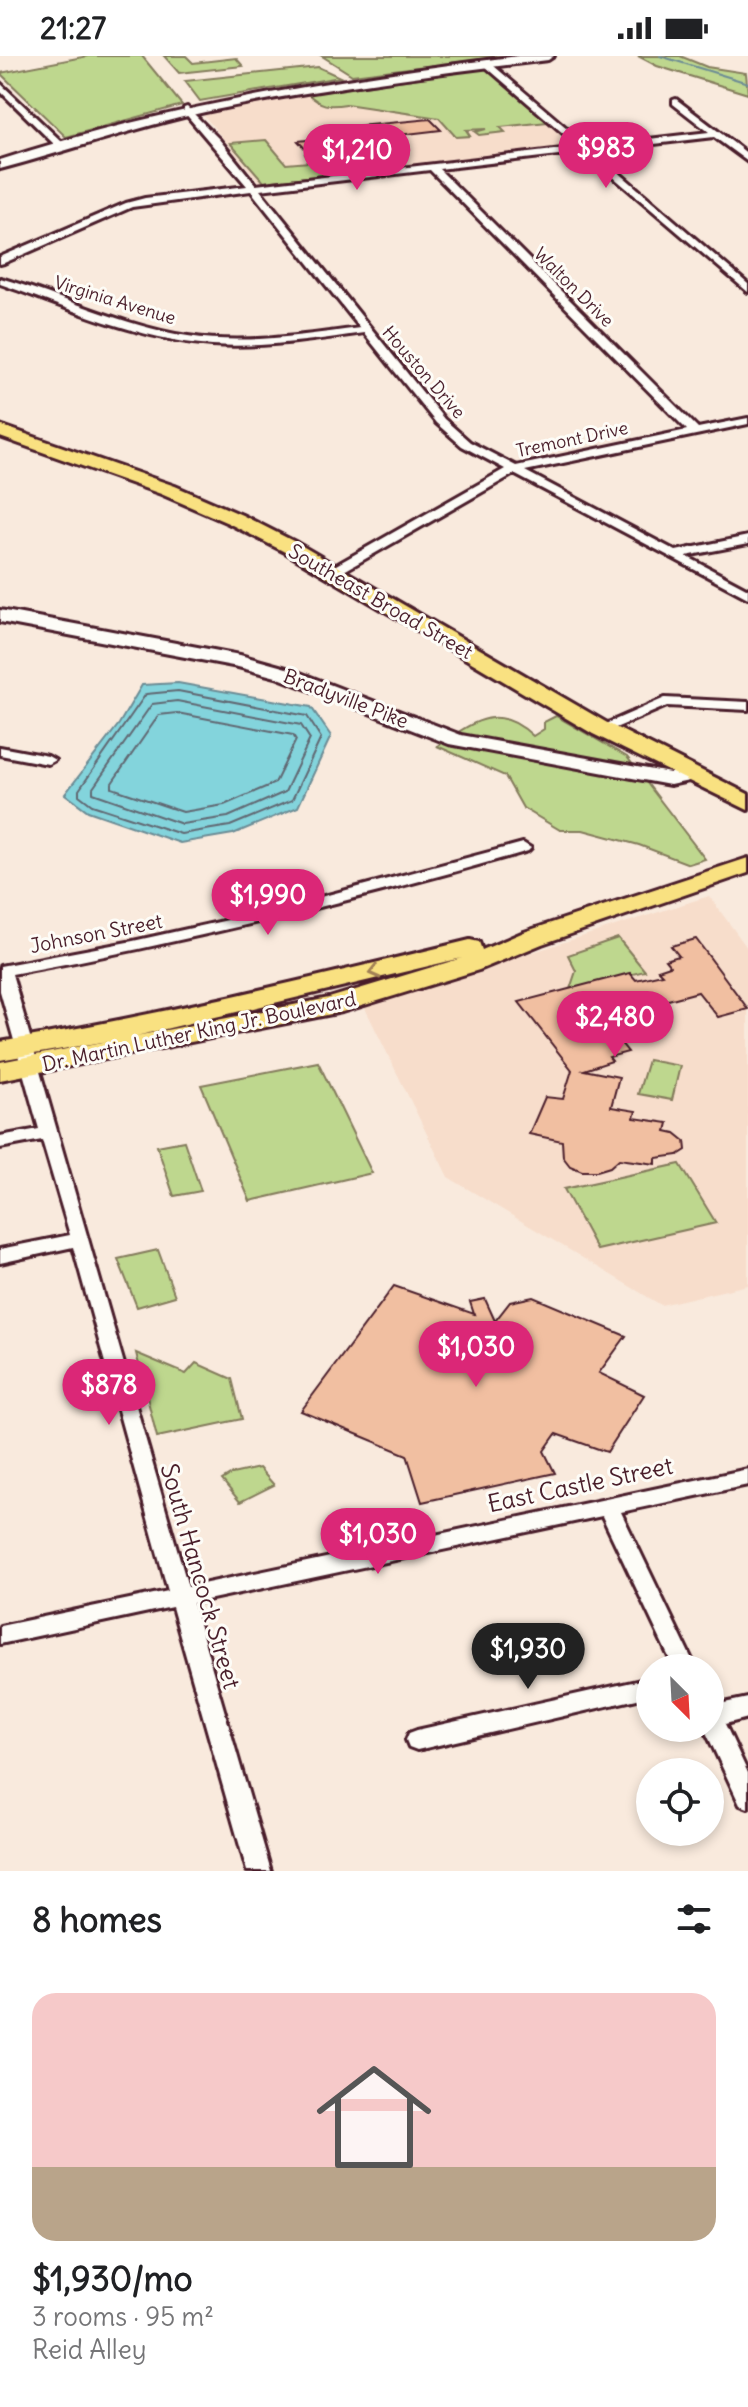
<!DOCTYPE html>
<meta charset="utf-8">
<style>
:root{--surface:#fff;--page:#f2f2f2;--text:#202124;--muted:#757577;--line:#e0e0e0;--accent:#db2777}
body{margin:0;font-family:Delius,sans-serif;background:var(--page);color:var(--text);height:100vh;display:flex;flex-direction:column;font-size:30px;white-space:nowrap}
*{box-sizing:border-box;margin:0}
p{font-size:26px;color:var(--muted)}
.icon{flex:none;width:44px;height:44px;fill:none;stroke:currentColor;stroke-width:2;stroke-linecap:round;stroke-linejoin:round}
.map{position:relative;height:1815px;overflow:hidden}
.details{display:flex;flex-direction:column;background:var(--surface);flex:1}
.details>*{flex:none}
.needle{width:52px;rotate:156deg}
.tools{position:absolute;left:636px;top:1598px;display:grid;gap:16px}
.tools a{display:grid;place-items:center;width:88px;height:88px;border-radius:50%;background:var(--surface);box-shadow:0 4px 12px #0003;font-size:40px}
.price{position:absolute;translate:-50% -68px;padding:0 18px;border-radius:28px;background:var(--accent);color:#fff;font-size:26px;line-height:52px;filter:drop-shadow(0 2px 4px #0008)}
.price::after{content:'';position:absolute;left:50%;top:48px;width:24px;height:18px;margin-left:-12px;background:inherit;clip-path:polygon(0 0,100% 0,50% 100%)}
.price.current{background:#222;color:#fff}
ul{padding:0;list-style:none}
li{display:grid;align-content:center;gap:16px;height:424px;padding:0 32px}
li+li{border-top:2px solid var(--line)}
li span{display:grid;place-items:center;height:248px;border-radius:24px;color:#555}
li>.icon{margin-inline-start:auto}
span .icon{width:144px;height:144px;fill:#fffc;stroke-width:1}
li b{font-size:34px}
h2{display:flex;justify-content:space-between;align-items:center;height:96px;padding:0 32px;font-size:34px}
.status{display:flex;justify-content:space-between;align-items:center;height:56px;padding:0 40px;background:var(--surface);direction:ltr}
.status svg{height:22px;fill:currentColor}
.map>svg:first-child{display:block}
</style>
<div class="status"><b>21:27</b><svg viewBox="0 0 49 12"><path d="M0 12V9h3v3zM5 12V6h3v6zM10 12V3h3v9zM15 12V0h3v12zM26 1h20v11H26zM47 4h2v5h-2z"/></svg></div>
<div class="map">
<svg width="748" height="1815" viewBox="0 0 748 1815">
<rect width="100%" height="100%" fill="#f9eadd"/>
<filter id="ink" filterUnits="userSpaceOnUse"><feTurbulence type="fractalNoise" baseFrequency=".0125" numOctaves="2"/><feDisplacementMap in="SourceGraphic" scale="16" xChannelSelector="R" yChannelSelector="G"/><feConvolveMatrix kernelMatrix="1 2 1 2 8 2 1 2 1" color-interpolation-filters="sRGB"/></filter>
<g filter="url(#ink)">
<path fill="#f7ddcb" d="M487 12 576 91 261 128 201 56 293 38Z
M709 840 748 893V1229L661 1249 448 1121 364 950Z"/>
<path fill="#bed78e" stroke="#847b5c" stroke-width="2" d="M88 0H142L182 49 66 81 0 17Z
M164 0H186L193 7 236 2 243 10 179 17Z
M322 0H508L352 19Z
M638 0H680L707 11 746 17 748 38 657 10Z
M318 11 340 21 200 45 185 25Z
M487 12 548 66 500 71 505 76 479 79 475 76 486 73 466 74 470 80 456 81 439 62 346 48C328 51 321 50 308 38Z
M266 84 286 108 310 106 305 98 363 91 383 112 264 126 230 87Z
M556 660 627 701 705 803 689 808 639 789 583 774H560L523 752 505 720 437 690C472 667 497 645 533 680L544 673V666Z
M618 882 645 915 570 933 576 915 568 899Z
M648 1004 680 1010 672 1044 638 1038Z
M318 1006 372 1117 250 1145 201 1029Z
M184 1085 201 1135 174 1140 157 1090Z
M680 1108 716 1167 597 1194 564 1133Z
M158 1194 175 1240 137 1251 118 1203Z
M136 1297 186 1318 196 1307 232 1323 242 1363 157 1381Z
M259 1412 274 1429 240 1446 222 1424 232 1418Z"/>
<path fill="#83d4dc" stroke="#6c8c95" stroke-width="2" d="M178 627 311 651 331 680 298 751 233 778 180 787 88 755 65 738 119 668 142 629Z"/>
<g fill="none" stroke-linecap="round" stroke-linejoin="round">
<path stroke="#616772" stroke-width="2" d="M178 635 307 660 321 682 292 744 230 770 181 778 92 749 79 739V734L146 638Z
M177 645 301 669 310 683 285 736 228 761 182 768 93 737V732L152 648Z
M177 657 293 679 296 684 275 727 224 749 183 756 112 732V727L159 659Z"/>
<path stroke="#6c8c95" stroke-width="2" d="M660 0 748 27"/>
</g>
<path fill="#f1bfa1" stroke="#4a1f2b" stroke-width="2" d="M430 63 441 74 390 80 396 86 309 97 298 85 344 80 337 72Z
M696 883 748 953 718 961 698 936 601 962 628 996 609 1001 612 1005 584 1014 619 1021 611 1051 636 1055 634 1062 668 1067 666 1075 675 1077 685 1085 686 1094 678 1099 656 1102V1108L619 1103 610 1111 597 1115H582L570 1110 563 1101 562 1085 529 1078 545 1041 563 1043 572 1014 519 946 630 917 636 924 662 918 658 914 670 910 665 904 679 900 671 890Z
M394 1230 474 1258 470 1246 485 1243 495 1265 510 1246 533 1241 626 1280 599 1317 644 1339 607 1396 556 1378 544 1395 555 1417 422 1446 407 1399 301 1355Z"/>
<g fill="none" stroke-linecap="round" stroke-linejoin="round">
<g stroke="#4a1f2b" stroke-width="6">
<path id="minor" d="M488 5 588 90 709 76 673 48V44L676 43 748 98V106L714 81 594 95 748 228V236L584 96 439 113 698 372 748 362V368L525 415 676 495 748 480V488L686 500 748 533V542L514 418 337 519H329V513L505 413 462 390 436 367 364 277C314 284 263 292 212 289 139 284 69 252 0 228V222C63 240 123 270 188 280 245 289 303 279 360 272L251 135 132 151 4 207 0 208V201L126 147 145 142 247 130 184 56V52L187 51 219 83 256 129 579 91 485 10 484 8ZM430 114 687 374 516 410 470 386 444 363 260 134Z
M0 27 62 86V90H56L0 35Z
M665 642 748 646V654L667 650 606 676H596L594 673Z
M0 691 48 700 55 704 48 708 0 699Z
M523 787 531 792 528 795C358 844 186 886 12 918L188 1531 748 1413V1429L621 1456 696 1612H674L602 1460 193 1547 271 1815H247L172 1551 0 1588V1570L168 1535 73 1191 0 1207V1193L70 1179 42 1084 0 1092V1080L39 1073 0 935V910L133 885 264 856Z
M650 1622V1640L417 1694 409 1691 406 1684 409 1677 417 1674Z
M748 1642V1662L725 1668 748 1717V1752L740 1749 704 1672H710V1650Z"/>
</g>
<g stroke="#4a1f2b" stroke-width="6">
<path id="secondary" d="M518 0H554L548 4C433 18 318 32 205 56 135 71 69 95 0 113V104C169 49 342 22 518 0Z
M0 554 240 599 290 613 461 679 670 717 690 712 701 718 698 723 670 729 449 688 276 621 238 611 0 566Z"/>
</g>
<g stroke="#4a1f2b" stroke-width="6">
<path id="primary" d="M0 369 175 430 242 459 297 487 609 668 748 738V754L593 678 283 495 228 467 161 438 0 381Z
M748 802V817L542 888 479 914 342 956 0 1024V1006L108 985 0 1004V986C159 959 314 922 470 884L479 886 482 894 524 876ZM462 902 329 942 136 980Z"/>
</g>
<use href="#minor" fill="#fdfcf7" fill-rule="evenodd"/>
<use href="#secondary" fill="#fdfcf7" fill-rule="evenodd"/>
<use href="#primary" fill="#f9e181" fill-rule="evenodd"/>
</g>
<defs><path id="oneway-chevron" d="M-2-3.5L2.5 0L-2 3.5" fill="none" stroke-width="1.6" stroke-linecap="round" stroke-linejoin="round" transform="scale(2)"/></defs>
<use stroke="#a28056" href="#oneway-chevron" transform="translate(374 916) rotate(166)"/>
</g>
<g text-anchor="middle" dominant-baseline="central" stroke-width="6" stroke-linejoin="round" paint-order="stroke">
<g font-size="18" fill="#4a1f2b" stroke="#fdfcf7">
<text transform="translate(574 231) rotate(45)">Walton Drive</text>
<text transform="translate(115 244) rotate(17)">Virginia Avenue</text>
<text transform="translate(424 316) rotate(49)">Houston Drive</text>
<text transform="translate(572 383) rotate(-12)">Tremont Drive</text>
</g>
<g font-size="20" fill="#4a1f2b" stroke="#fdfcf7">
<text transform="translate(381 545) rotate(30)">Southeast Broad Street</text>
<text transform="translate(346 642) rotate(21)">Bradyville Pike</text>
<text transform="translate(96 877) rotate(-11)">Johnson Street</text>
<text transform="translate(199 975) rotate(-12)">Dr. Martin Luther King Jr. Boulevard</text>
</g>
<g font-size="24" fill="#4a1f2b" stroke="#fdfcf7">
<text transform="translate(580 1428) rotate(-12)">East Castle Street</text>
<text transform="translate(201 1520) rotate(74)">South Hancock Street</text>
</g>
</g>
</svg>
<div class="tools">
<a><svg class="needle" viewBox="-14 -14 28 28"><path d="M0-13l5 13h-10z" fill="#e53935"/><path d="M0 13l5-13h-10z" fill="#757577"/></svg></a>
<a><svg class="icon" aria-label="locate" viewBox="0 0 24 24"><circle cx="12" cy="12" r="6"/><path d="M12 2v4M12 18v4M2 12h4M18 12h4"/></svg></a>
</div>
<b class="price" style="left:606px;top:134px">$983</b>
<b class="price" style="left:357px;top:136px">$1,210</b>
<b class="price" style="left:268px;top:881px">$1,990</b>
<b class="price" style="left:615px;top:1003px">$2,480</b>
<b class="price" style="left:476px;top:1333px">$1,030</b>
<b class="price" style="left:109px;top:1371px">$878</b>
<b class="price" style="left:378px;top:1520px">$1,030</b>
<b class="price current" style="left:528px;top:1635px">$1,930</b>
</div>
<section class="details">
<h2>8 homes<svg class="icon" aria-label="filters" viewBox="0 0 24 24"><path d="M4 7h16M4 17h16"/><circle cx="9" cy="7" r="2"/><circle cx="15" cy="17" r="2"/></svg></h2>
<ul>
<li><span style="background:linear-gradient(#f6c9c9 70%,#b9a48a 0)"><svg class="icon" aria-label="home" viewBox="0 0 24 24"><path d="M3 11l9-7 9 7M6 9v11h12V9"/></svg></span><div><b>$1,930/mo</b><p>3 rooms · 95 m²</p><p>Reid Alley</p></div></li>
</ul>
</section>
